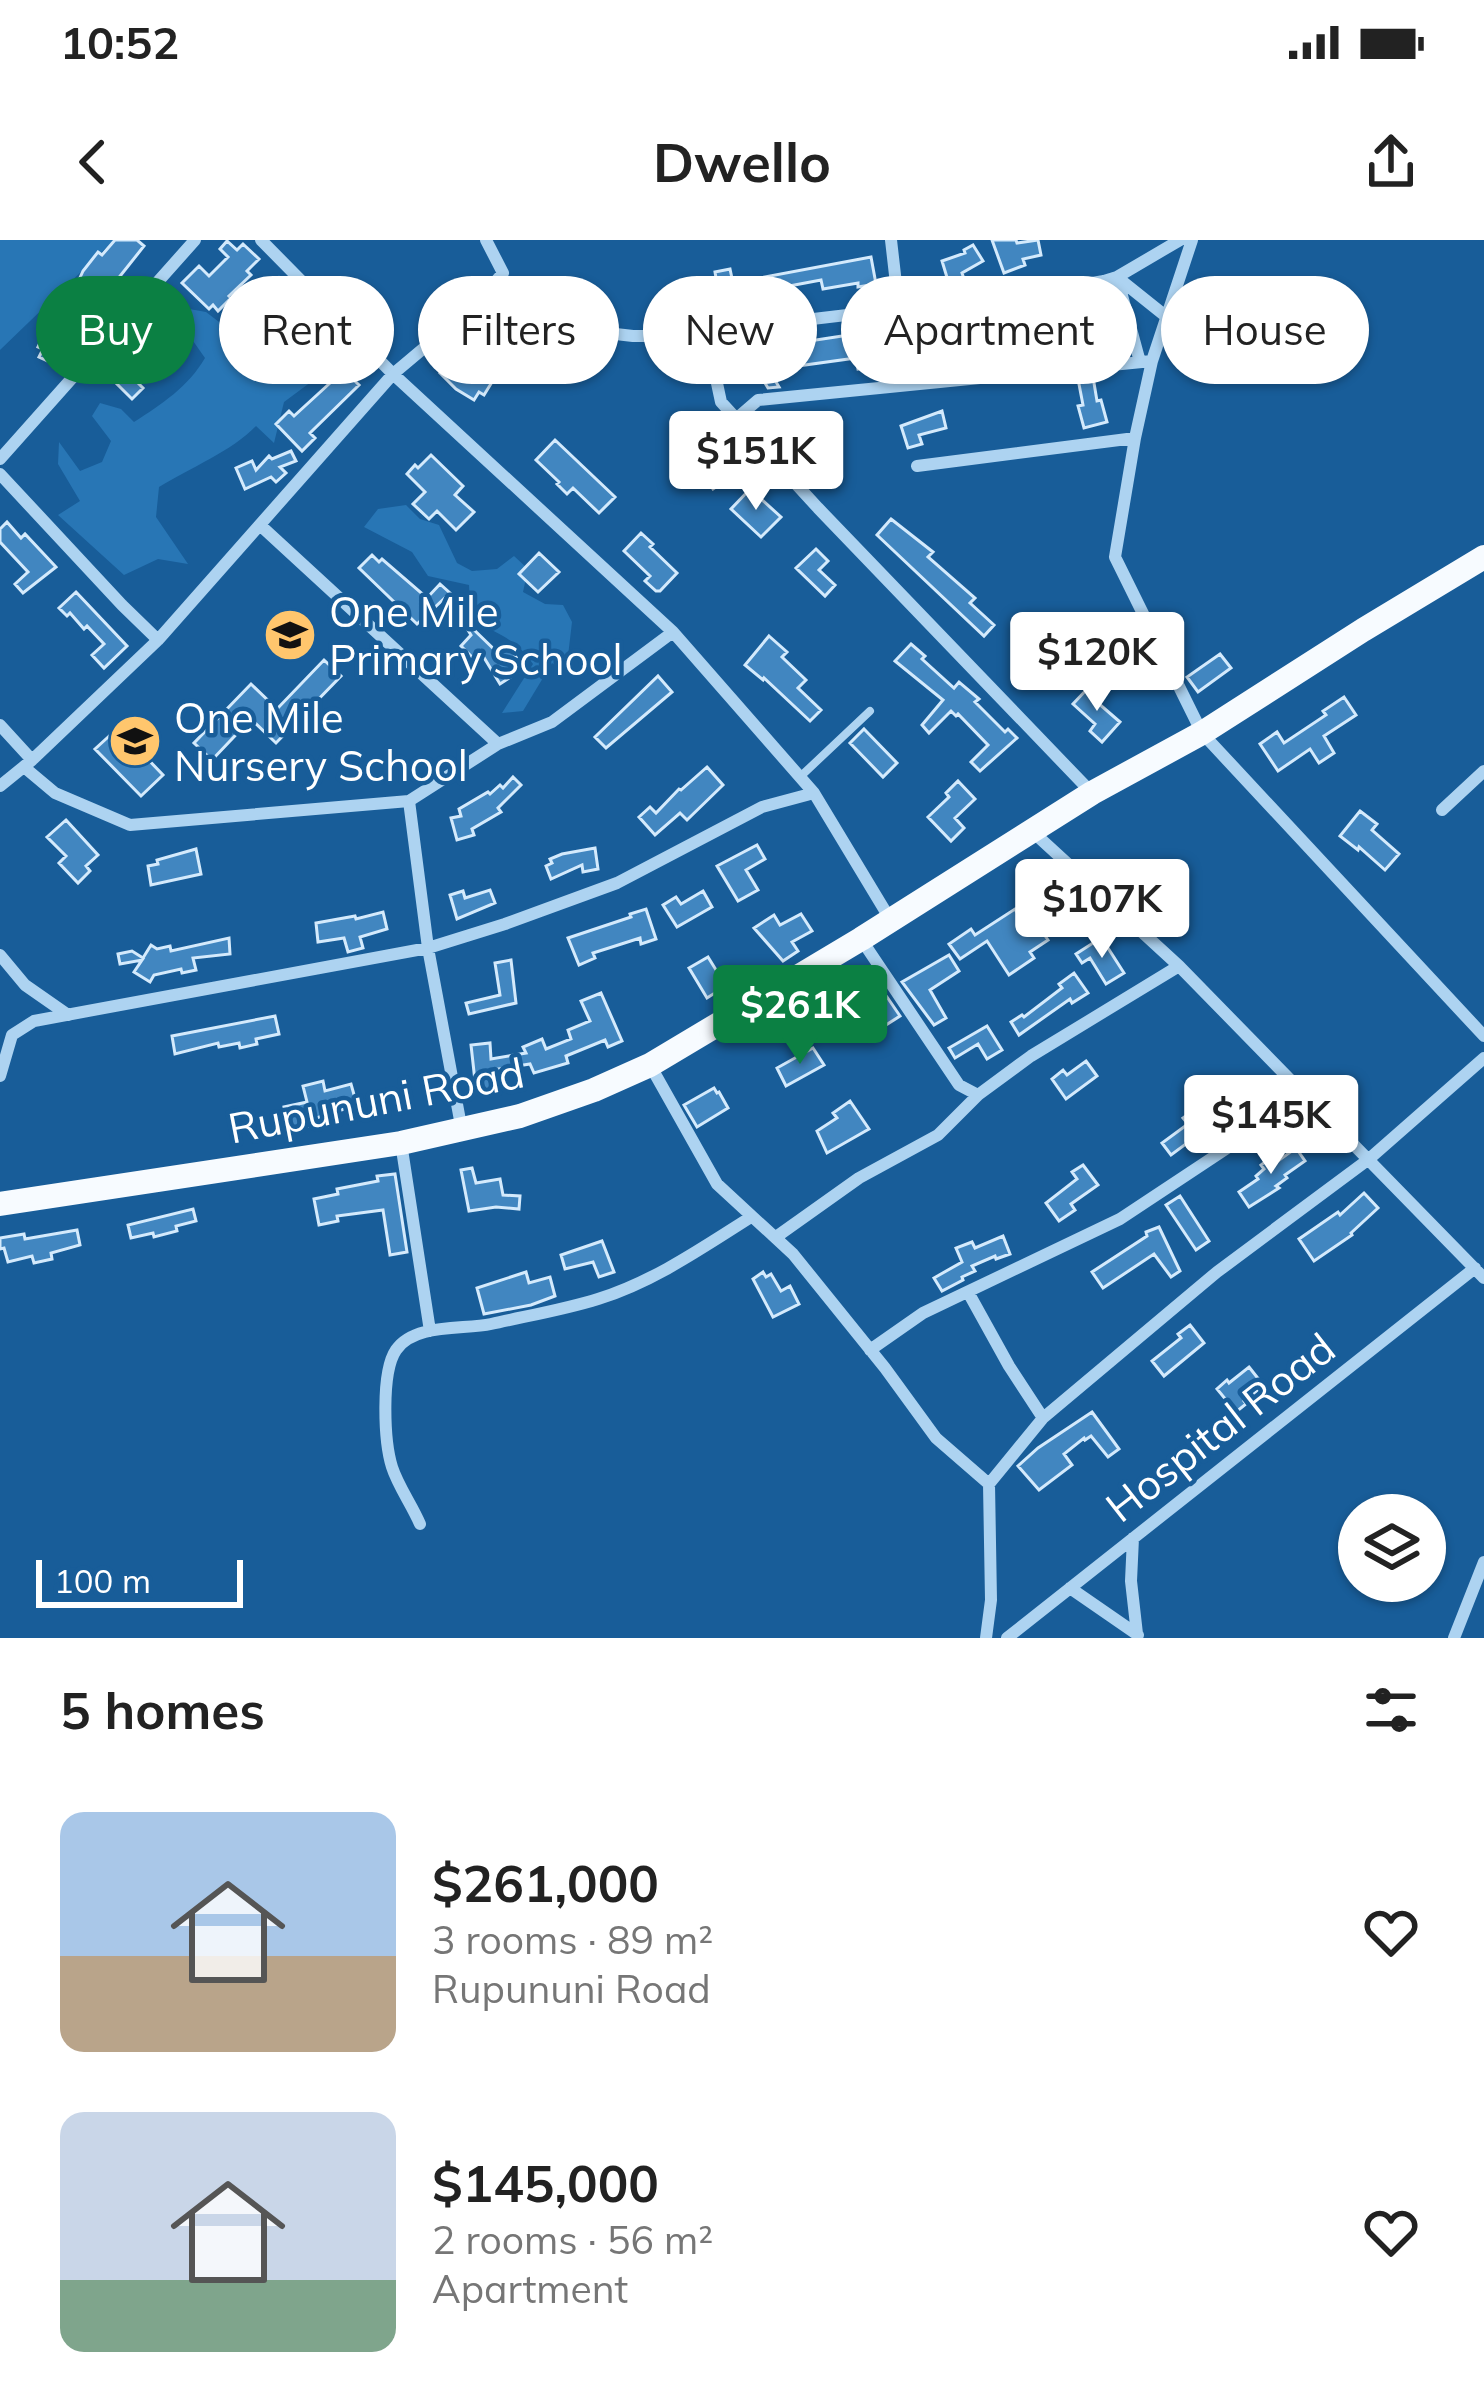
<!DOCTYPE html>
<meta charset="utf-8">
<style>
:root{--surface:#fff;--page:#f2f2f2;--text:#222;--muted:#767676;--accent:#0b8043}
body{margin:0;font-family:Mulish,sans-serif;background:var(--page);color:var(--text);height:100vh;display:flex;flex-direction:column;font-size:45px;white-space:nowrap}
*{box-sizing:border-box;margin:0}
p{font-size:39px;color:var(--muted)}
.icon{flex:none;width:66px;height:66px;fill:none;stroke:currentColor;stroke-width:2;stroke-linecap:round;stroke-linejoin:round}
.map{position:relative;height:1398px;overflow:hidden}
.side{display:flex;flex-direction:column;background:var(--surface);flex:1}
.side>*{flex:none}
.hud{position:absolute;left:36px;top:36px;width:1413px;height:108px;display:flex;gap:24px}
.tools{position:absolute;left:1338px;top:1254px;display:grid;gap:24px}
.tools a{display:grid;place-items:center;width:108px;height:108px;border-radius:50%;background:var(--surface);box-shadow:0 3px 9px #0004;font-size:60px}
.scale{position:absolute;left:36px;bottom:30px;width:207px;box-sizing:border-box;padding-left:12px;border:6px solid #fff;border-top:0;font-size:33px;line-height:42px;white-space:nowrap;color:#fff;-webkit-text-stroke:9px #185d99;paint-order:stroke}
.price{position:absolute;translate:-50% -102px;padding:0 27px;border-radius:12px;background:#fff;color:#222;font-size:39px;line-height:78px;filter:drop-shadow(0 3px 6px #0008)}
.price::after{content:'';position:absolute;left:50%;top:72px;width:36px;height:27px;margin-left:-18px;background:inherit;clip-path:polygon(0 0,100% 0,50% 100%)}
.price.current{background:var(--accent);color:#fff}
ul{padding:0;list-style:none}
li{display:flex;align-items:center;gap:36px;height:300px;padding:0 60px}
li span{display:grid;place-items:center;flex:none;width:336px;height:240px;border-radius:24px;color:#555}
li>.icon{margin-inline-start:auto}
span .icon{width:144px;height:144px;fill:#fffc;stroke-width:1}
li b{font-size:51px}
h2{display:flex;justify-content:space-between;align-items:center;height:144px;padding:0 60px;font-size:51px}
.tag{padding:0 42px;border-radius:54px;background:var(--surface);box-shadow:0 3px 9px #0004;font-size:42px;line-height:108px}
.tag.current{background:var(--accent);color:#fff}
.status{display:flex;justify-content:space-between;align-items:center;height:84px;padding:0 60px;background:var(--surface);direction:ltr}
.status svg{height:33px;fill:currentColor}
header{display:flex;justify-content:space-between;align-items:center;height:156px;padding:0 60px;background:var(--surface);font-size:54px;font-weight:700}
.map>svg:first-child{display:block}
</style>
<div class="status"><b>10:52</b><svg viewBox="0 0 49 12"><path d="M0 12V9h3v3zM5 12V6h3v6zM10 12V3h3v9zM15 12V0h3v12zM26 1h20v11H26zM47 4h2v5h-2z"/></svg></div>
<header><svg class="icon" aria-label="back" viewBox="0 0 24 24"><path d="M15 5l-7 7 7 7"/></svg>Dwello<svg class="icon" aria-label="share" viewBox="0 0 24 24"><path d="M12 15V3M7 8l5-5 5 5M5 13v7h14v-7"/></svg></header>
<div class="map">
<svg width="1484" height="1398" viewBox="0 0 1484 1398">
<rect width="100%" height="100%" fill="#185d99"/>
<path fill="#2876b5" d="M0 0H114L0 110Z
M279 35 349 119 315 139 284 162 274 203 256 186C232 211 190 228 159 247L156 277 188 324 158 319 124 335 58 275 80 261 58 224 59 202 80 231 102 222 111 201 92 176 100 163 121 169 134 182C162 164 188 147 205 118L184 88V68L206 72 223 85 246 73Z
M406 265 420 279 439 285 457 323 472 331 497 329 514 316 528 329 523 352 545 364 563 365 572 382 566 433 552 423 523 471 502 473 533 424C517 400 497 392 471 381L469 345 428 336 412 312 364 287 378 269Z"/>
<path fill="#4186c0" stroke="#d4eafc" stroke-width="3" d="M115 0H137L144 6 109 50 102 44 91 69 70 60 83 31 98 12 102 15Z
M992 0H1016L1017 3 1038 0 1041 15 1023 19 1025 25 1004 33Z
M227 1 237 10 243 4 259 19 247 31 251 35 229 56 231 58 218 71 213 65 209 69 182 43 199 26 209 36 228 17 220 9Z
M973 5 983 21 962 33 964 39 949 44 942 21 965 13 964 10Z
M871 17 876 44 858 47V43L823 49 821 40 768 50 769 58 756 61 754 49 719 56 715 32 730 29 733 43Z
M54 73 72 85 50 122 39 117 43 109 38 107Z
M875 91 876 100 904 96 905 100 929 95 933 114 920 116 919 108 878 114 880 126 858 129 856 118 769 130 779 147 768 148 754 125 737 127 735 109 751 107V110Z
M140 101 160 120 138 143 143 148 132 159 116 143 138 121 129 112Z
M468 105 482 120 472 130 492 142 484 155 479 152 474 160 456 149 440 133Z
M336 123 359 145 310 193 315 198 302 211 276 184 289 171 294 176 330 143 323 136Z
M1093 137 1097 161 1101 160 1107 182 1084 188 1078 166 1083 165 1078 139Z
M942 171 946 188 919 195 922 204 908 208 901 186Z
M699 196 727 232 718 238 722 243 713 249 692 220 689 223 679 211Z
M555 200 615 257 599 273 573 248 567 254 557 244 559 242 536 220Z
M291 211 296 221 280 227 286 233 276 242 271 237 245 249 236 228 252 221 256 230 269 216 272 219Z
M431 215 463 246 455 255 474 272 456 290 437 271 429 279 413 264 425 252 407 234 415 225 418 228Z
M750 249 781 277 761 297 731 269Z
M891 279 933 312 928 317 975 358 970 363 994 385 984 396 877 295Z
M7 282 21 298 25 294 56 327 23 353 15 344 28 332 0 302V289Z
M641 293 653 304 650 307 677 333 660 351H656L645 341 650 336 624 311Z
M816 309 828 321 819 330 835 345 825 356 796 328Z
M539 313 559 332 538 352 519 334Z
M372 315 379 322 382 319 427 358 440 344 450 353 417 384 359 328Z
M76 352 127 406 104 428 92 415 104 404 87 386 84 389 70 373 67 376 59 368Z
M469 385 499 414 510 407 523 429 500 444 480 411 473 418 461 406 471 395 466 387Z
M769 396 787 412 782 417 806 440 798 448 821 470 810 481 764 438 763 440 745 425Z
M911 404 925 416 922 419 954 448 959 442 979 459 975 462 1005 492 1008 489 1017 498 980 531 971 522 988 505 958 474 956 476 951 471 929 493 922 485 943 460 895 421Z
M1220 414 1231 428 1198 452 1187 437Z
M324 420 341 436 276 503 251 479 212 520 194 503 251 444 277 469Z
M658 436 672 452 606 508 595 497Z
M1089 447 1102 458 1098 463 1120 482 1102 502 1090 491 1095 484 1073 464Z
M1344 457 1356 475 1324 496 1334 513 1319 523 1310 509 1278 531 1260 504 1277 492 1284 503 1326 475 1323 471Z
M118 488 163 535 141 556 95 509Z
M864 489 897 523 883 537 850 503Z
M707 527 723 545 687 580 680 573 655 595 639 577 650 567 656 573 679 549 681 550Z
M513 537 521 545 498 568 501 572 472 589 474 595 457 600 451 578 461 576 459 569 488 552 490 554 500 545 503 548Z
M958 541 975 559 955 578 964 588 951 601 928 577 949 557 946 553Z
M1360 571 1377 584 1372 590 1399 614 1385 630 1359 607 1358 610 1340 596Z
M66 580 98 615 86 626 90 631 78 643 59 623 66 616 47 597Z
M757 605 765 619 746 630 758 650 738 661 717 626Z
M595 608 598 629 583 632 582 625 551 639 546 626 552 623 550 619 562 614Z
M196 609 201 634 151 645 148 626 158 624 157 620Z
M490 650 495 663 457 679 450 655 463 651 465 658Z
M703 651 712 667 677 687 663 665 676 657 681 664Z
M646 669 656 699 641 704 640 698 612 707 593 713 595 718 579 725 568 698 631 677 630 674Z
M1015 669 1019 676 1028 671 1048 700 1030 712 1034 718 1009 735 987 701 960 719 949 704 971 689 975 695Z
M383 672 387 689 360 697 363 708 348 712 344 698 318 702 316 683 355 676 356 679Z
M801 674 812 691 792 702 798 711 783 721 754 688 774 675 780 685Z
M229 698 230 714 193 718 196 730 182 733 181 729 154 735 150 742 134 732 142 720 120 724 118 714 132 711 143 718 151 705 157 709 170 706 171 711Z
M1096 701 1100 708 1106 705 1124 733 1106 744 1090 718 1082 723 1076 714Z
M949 715 959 731 930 750 946 778 934 785 902 742Z
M708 717 726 746 707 758 689 728Z
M511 720 516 763 469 774 466 763 500 755 495 723Z
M1074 733 1088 753 1072 763 1070 759 1019 795 1011 782 1022 775 1024 777 1062 748 1059 744Z
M601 753 622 801 608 807 605 800 566 816 568 823 534 833 530 824 492 830 494 848 476 850 471 805 490 803 491 819 526 813 523 807 542 799 546 809 571 799 568 790 590 781 581 761Z
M887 757 900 776 861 801 848 783Z
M275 776 279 794 256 799 257 804 240 808 239 803 219 807 218 803 175 814 172 796Z
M987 786 1002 810 987 819 978 804 955 818 949 808Z
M813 808 824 825 786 846 777 828Z
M1086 821 1097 836 1066 859 1052 839 1063 830 1067 835Z
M323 841 325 851 351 844 357 865 316 878 317 884 289 891 284 867 307 862 303 846Z
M714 848 717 853 719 852 728 868 697 887 684 865Z
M1223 858 1232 870 1171 915 1162 903 1188 884 1183 878 1198 867 1203 873Z
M850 861 869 889 827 913 817 891 837 878 833 873Z
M1296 908 1305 921 1285 935 1287 938 1276 946 1279 948 1249 967 1239 952 1258 939 1256 936 1264 929 1261 925 1270 918 1275 923Z
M1083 925 1098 945 1071 964 1075 970 1059 981 1046 963 1077 939 1072 932Z
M472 928 476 943 500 939 503 955 520 956 519 969 496 967 469 971 461 930Z
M395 934 407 1012 390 1015 383 970 337 976 338 981 319 985 314 959 338 954 337 949 378 941 377 936Z
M1364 953 1378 968 1351 993 1352 995 1314 1021 1299 999 1338 972 1340 975Z
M1180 956 1209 1001 1196 1010 1166 965Z
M193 969 196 981 176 986 177 991 154 997 153 993 131 998 128 985Z
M1159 987 1180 1031 1171 1037 1154 1014 1103 1048 1092 1032 1147 996 1146 992Z
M77 990 80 1005 51 1013 52 1019 34 1023 32 1016 8 1022 4 1008 0 1009V998L24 994 25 999Z
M1003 996 1010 1014 996 1019 995 1016 972 1026 975 1031 962 1037 963 1040 942 1051 934 1038 962 1022 956 1008 972 1002 975 1008Z
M602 1001 614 1032 599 1037 593 1022 565 1029 561 1015Z
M526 1032 529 1043 550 1037 555 1056 531 1065 484 1074 477 1048Z
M763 1032 766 1037 771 1034 781 1051 790 1046 799 1064 773 1077 753 1039Z
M1190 1085 1204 1103 1164 1136 1152 1121 1181 1098 1178 1094Z
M1249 1127 1264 1146 1244 1161 1246 1164 1236 1172 1217 1149 1227 1140 1229 1143Z
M1092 1172 1119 1209 1108 1217 1091 1196 1085 1200 1084 1198 1064 1214 1072 1225 1039 1250 1018 1226 1038 1208Z"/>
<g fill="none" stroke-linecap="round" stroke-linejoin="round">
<path stroke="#add3f1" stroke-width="8" d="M801 536 870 471"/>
<path stroke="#add3f1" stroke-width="12" d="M261 0 393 134 673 392 814 553 890 679
M891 0 899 70
M1192 0 1152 121 1135 198 1115 317 1202 493 1484 796
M1117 37 1140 122
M1118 38 1168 78
M481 69 486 53 503 33 486 0
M706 92 721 162 818 268 1092 553
M736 179 758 160 1152 121
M0 219 195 0
M917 226 1135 198
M0 234 122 365 158 400
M261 286 498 504
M0 485 32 520
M24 527 55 553 130 585 409 561 498 504 552 482 673 392
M0 546 32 520 158 400 393 134 462 76 481 69 529 84 633 96H669L1033 53 1104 41 1117 37 1180 0
M409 561 428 708 462 891
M1442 570 1484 531
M1033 592 1179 726 1484 1038
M861 699 959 845 978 855 1031 816 1179 726
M0 715 25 745 68 775
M650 825 717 944 793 1014 885 1128 936 1198 989 1244 991 1360 986 1398
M0 836 12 795 34 781 428 708 505 684 617 643 762 567 814 553
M401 903 430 1091
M776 997 859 938 938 895 978 855
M968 1052 1009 1126 1043 1178
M870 1110 923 1073 1120 979 1271 879 1314 867
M989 1244 1043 1178 1217 1032 1369 919 1484 818
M420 1284C412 1265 398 1246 392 1227 384 1201 381 1132 396 1110 414 1083 463 1090 491 1084 526 1076 563 1070 598 1059 653 1042 702 1008 751 977
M1133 1298 1131 1341 1137 1394
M1070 1348 1138 1395
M1007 1398 1475 1028
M1454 1398 1484 1322"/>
<path stroke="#f7fbff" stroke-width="24" d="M0 964 401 903 520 876 594 850 650 825 861 699 1092 553 1202 493 1363 390 1484 317"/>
</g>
<defs>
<g id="school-disc" transform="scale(2.7)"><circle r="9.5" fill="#ffc66d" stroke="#185d99"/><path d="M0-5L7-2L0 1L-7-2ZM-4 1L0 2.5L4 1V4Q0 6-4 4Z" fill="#111"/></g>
</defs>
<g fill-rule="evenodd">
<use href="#school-disc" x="290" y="395"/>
<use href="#school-disc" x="135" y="501"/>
</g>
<g text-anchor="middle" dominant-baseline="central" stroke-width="9" stroke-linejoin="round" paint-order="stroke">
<g font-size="42" fill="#fff" stroke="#185d99" text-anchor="start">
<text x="329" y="371">One Mile<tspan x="329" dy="48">Primary School</tspan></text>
<text x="174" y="477">One Mile<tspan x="174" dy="48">Nursery School</tspan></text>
</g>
<g font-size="42" fill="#fff" stroke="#185d99">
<text transform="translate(376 860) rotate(-11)">Rupununi Road</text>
<text transform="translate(1220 1187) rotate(-38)">Hospital Road</text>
</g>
</g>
</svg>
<div class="tools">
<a><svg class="icon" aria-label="layers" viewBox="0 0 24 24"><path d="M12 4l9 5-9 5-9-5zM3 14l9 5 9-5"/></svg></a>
</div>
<div class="scale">100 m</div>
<b class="price" style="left:756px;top:273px">$151K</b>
<b class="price" style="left:1097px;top:474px">$120K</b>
<b class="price" style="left:1102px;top:721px">$107K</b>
<b class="price current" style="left:800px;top:827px">$261K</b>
<b class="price" style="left:1271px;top:937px">$145K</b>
<div class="hud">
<a class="tag current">Buy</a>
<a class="tag">Rent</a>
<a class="tag">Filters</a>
<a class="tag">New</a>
<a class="tag">Apartment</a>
<a class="tag">House</a>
</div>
</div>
<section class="side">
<h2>5 homes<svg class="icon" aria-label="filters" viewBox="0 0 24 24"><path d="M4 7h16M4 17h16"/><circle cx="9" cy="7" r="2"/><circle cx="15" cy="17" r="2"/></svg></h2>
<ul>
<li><span style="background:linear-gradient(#a9c7e8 60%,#b9a48a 0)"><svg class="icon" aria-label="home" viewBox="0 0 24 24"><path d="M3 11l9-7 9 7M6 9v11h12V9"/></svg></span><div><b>$261,000</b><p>3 rooms · 89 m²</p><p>Rupununi Road</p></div><svg class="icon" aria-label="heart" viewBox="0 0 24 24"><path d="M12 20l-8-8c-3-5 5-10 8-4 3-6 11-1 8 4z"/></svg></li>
<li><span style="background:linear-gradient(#c9d6e8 70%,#7fa58c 0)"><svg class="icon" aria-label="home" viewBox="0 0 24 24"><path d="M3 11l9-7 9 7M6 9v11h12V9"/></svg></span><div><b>$145,000</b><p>2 rooms · 56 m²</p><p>Apartment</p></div><svg class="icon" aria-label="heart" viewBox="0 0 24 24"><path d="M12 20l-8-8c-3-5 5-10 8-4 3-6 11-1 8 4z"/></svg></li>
</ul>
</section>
